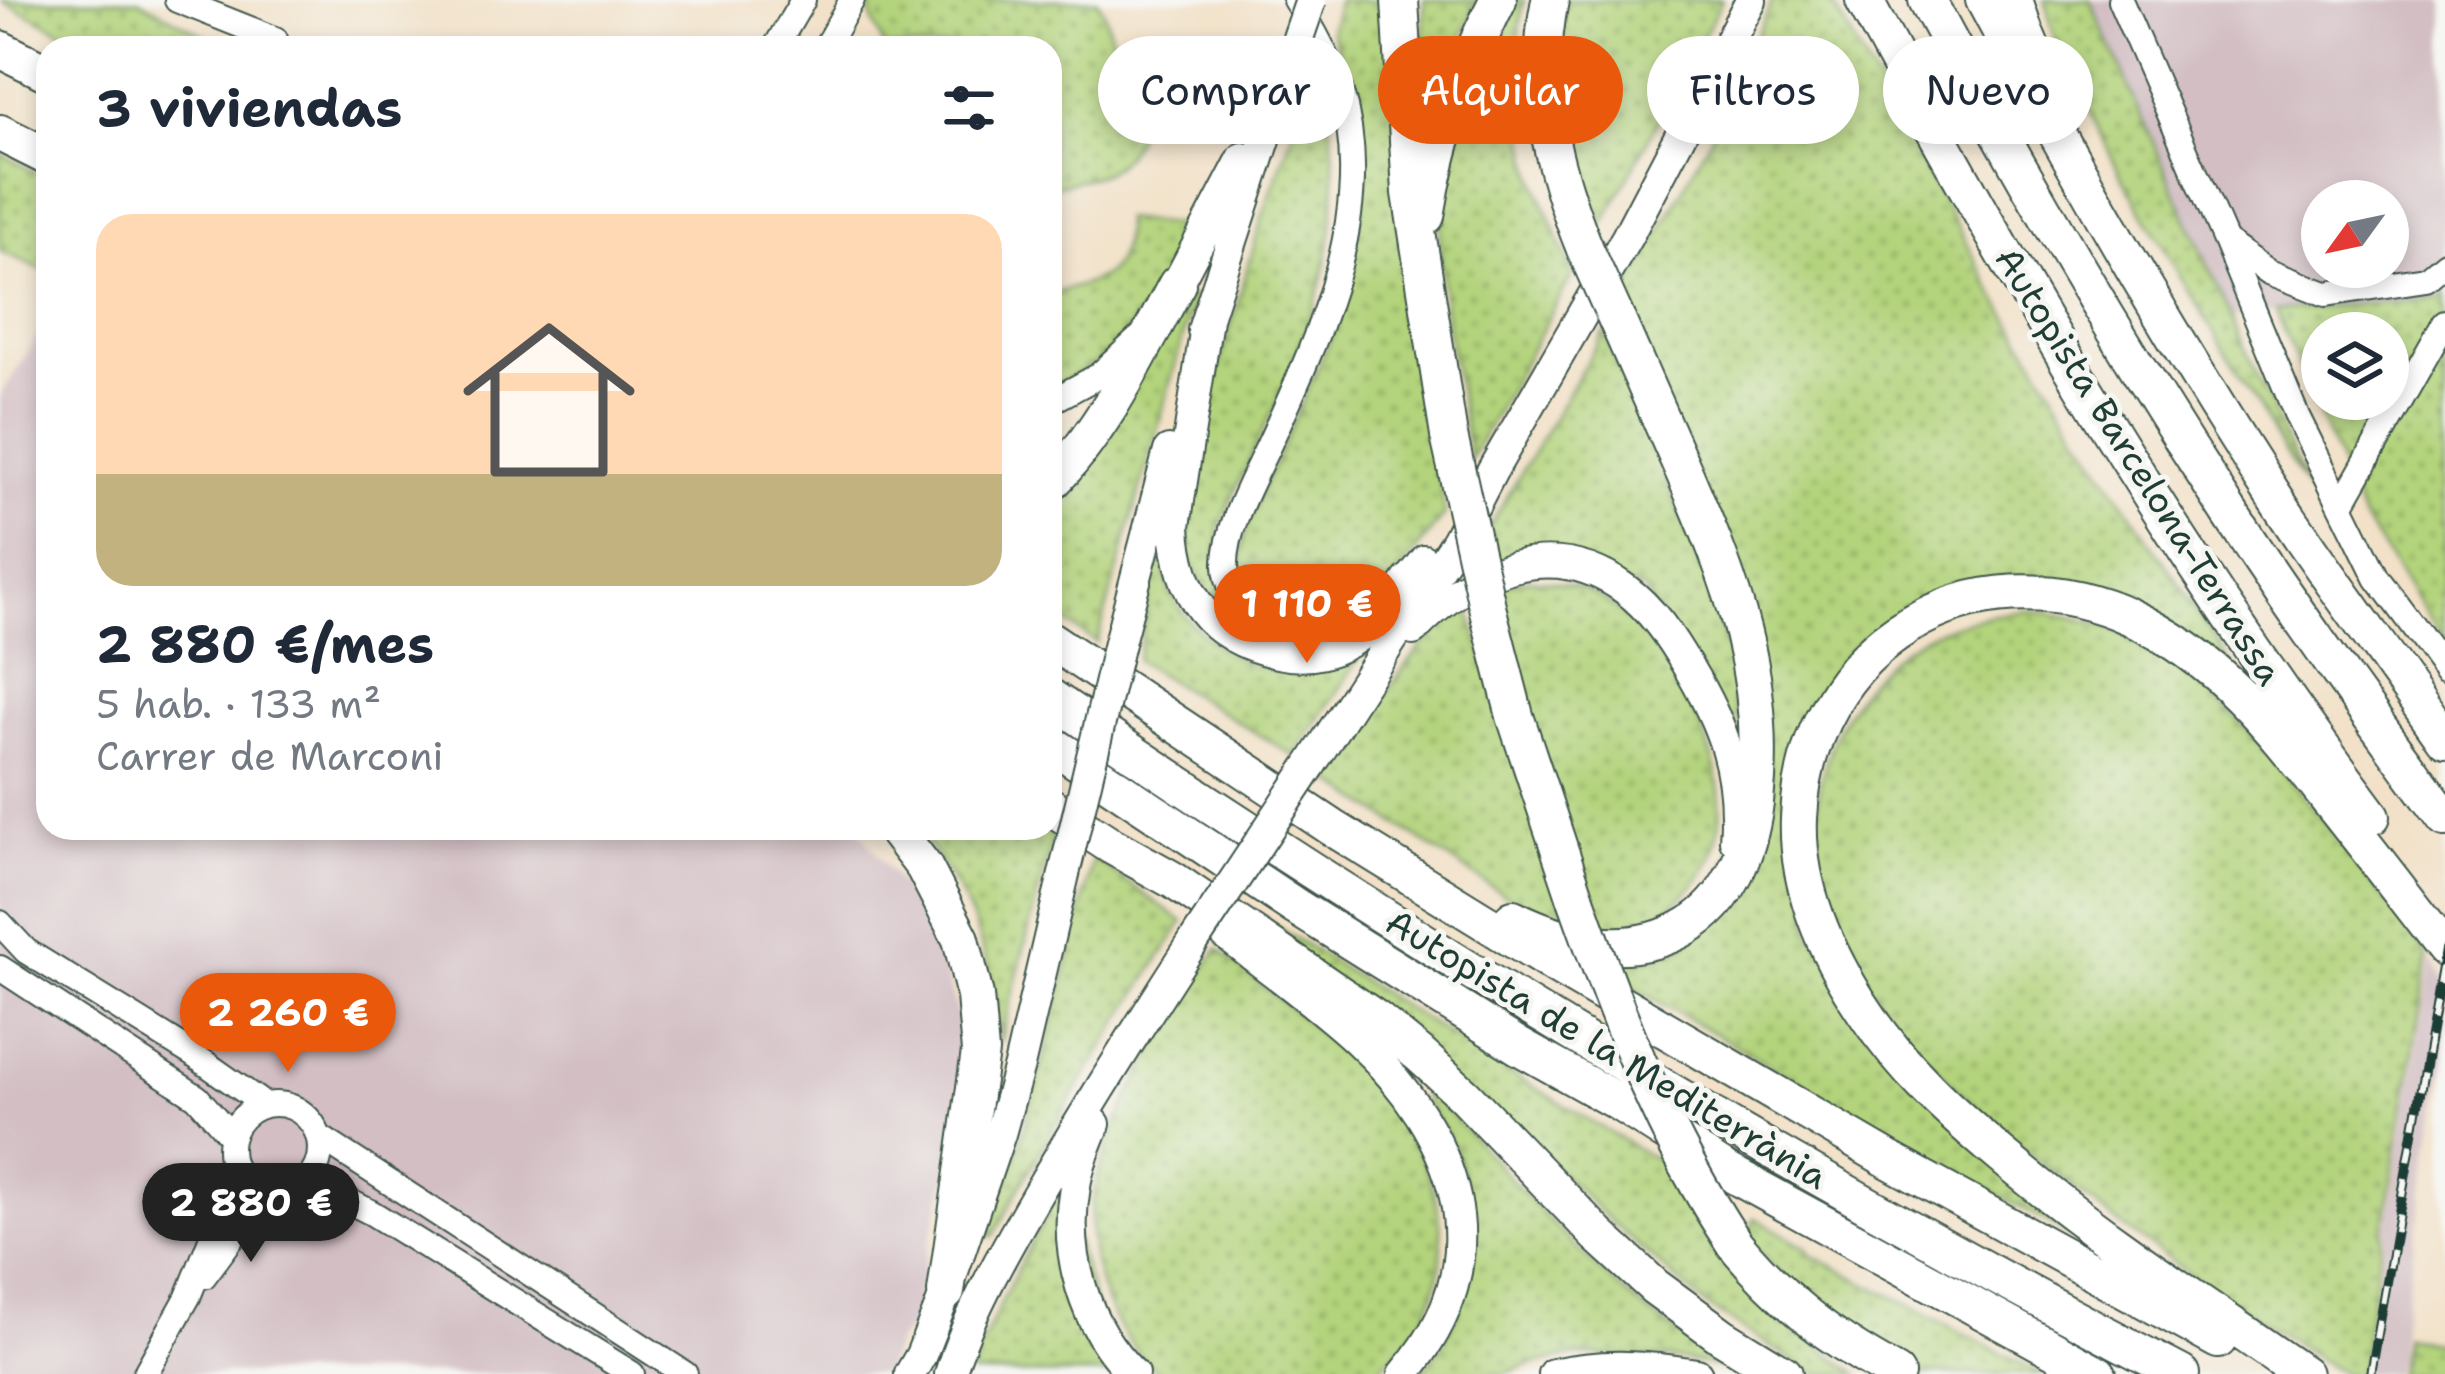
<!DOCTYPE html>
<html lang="es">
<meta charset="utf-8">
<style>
:root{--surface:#fff;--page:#f2f2f3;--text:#1f2937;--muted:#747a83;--accent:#ea580c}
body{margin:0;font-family:"Shantell Sans",sans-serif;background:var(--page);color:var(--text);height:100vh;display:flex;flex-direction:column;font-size:45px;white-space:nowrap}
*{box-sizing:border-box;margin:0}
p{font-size:39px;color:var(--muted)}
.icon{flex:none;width:66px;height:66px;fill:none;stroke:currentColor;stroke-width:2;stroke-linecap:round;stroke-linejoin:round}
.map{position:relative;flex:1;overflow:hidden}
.details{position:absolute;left:36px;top:36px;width:1026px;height:804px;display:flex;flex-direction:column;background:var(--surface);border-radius:36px;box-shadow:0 6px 18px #0003}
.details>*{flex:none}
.top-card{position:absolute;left:1098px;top:36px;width:1140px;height:108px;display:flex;gap:24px}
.needle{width:78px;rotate:237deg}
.buttons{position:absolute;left:2301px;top:180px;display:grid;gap:24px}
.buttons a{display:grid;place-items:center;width:108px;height:108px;border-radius:50%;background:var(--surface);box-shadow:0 6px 18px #0003;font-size:60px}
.price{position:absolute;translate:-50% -102px;padding:0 27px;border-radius:42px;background:var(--accent);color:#fff;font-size:39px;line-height:78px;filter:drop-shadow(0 3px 6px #0008)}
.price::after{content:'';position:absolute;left:50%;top:72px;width:36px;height:27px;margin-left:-18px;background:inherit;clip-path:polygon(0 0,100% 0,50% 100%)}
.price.current{background:#222;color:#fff}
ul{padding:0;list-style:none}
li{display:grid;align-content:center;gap:24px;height:636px;padding:0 60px}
li span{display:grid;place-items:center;height:372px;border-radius:36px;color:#555}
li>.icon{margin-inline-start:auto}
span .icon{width:216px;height:216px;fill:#fffc;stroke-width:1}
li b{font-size:51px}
h2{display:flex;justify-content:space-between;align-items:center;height:144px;padding:0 60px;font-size:51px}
.pill{padding:0 42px;border-radius:54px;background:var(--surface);box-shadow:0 6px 18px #0003;font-size:42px;line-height:108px}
.pill.current{background:var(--accent);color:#fff}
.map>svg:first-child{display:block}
</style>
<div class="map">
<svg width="2445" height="1374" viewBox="0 0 2445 1374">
<defs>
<pattern id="grass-dots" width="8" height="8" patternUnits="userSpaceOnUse" patternTransform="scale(3)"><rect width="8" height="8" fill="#b3d37b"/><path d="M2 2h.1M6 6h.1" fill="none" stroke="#91ac66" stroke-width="1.8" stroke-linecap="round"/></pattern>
</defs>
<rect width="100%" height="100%" fill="#f6f6f2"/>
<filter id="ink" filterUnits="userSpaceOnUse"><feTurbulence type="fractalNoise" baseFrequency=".00833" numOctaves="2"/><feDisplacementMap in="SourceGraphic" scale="24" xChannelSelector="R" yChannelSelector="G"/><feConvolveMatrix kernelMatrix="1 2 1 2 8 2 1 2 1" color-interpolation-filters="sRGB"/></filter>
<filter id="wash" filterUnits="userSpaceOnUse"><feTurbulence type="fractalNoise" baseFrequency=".004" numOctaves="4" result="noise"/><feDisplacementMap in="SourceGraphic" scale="48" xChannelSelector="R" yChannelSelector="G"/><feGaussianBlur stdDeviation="2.7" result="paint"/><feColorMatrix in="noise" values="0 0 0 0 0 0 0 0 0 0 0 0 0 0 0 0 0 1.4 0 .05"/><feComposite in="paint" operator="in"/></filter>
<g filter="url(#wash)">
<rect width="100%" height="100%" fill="#f2e1c8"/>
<path fill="#d2bec3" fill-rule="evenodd" d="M2090 0H2445V294L2440 298 2275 310 2229 317ZM2322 201H2388V267H2322Z
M48 318V828H857L929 920 960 1022 956 1146 928 1247 913 1322 896 1343 883 1374H0V397Z
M2430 958 2445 978V1060L2397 1351 2393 1374H2362L2427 990Z"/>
<path fill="url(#grass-dots)" stroke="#698858" stroke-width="3" fill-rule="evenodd" d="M0 0H139L228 48H95Z
M871 0H1098L1105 14 1137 134C1120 178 1091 176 1050 187V48H884C880 32 866 16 871 0Z
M1338 0H1386L1418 345 1445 514 1391 582 1369 600 1321 624 1303 627 1272 616 1248 595 1241 579 1240 564 1244 538 1254 509 1336 327 1358 230 1364 172 1362 129 1342 59 1330 30Z
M1424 0H1477L1424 128Z
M1514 0H1524C1511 51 1520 127 1535 178 1545 210 1561 243 1573 274L1470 459 1445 315 1440 243 1441 167Z
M1561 0H1722L1599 232C1569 154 1553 84 1561 0Z
M1773 0H1831L1997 298 2080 435 2232 665C2191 645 2150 624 2109 604 2093 596 2076 585 2059 580 2040 574 2015 576 1995 579 1916 590 1852 632 1813 702L1809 931 2071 1231 2069 1235 1622 981 1615 962 1656 958 1683 947 1771 777 1622 302 1708 142Z
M2044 0H2090L2309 494 2120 174 2056 41Z
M1317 65C1368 240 1299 350 1229 504L1220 527 1216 555 1292 648 1220 618 1185 550 1199 435 1264 212Z
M0 153 48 179V272L0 251Z
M1124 219 1189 227C1164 273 1141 327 1099 360 1084 371 1066 379 1050 388V294C1100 280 1125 279 1124 219Z
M2445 294V638L2362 518 2275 310 2440 298ZM2322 333H2388V399H2322Z
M1186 296 1194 298 1097 643 1050 611V502L1058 496Z
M1604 332 1708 581 1732 668 1738 742 1643 589 1492 560 1486 533Z
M1160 549C1164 567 1167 587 1176 603 1182 614 1192 624 1201 632 1247 677 1299 679 1358 660L1294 756 1137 661 1156 555Z
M1529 579C1550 582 1574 583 1592 593 1655 627 1716 730 1720 801 1722 833 1712 863 1692 887 1669 915 1635 926 1601 926L1537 741 1498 586Z
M1467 603 1566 920 1538 911 1504 895 1328 779C1370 719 1409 648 1467 603Z
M2029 611C2074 615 2120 626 2159 652 2226 696 2276 761 2325 823 2359 867 2393 911 2427 954L2422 1002 2359 1374H2344C2246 1315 2150 1250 2061 1178 1929 1072 1751 915 1839 728 1879 645 1940 619 2029 611Z
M915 828H1049L1054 831 1000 1043C993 960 970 892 915 828Z
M1093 858 1183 922C1116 1026 1050 1128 993 1237L986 1234 1016 1158 1053 1024Z
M1245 907 1492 1062 1661 1163 1697 1224 1729 1268 1763 1305 1858 1374H1815L1703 1303 1610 1221 1561 1173 1240 915Z
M1218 949C1268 992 1327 1035 1371 1083 1437 1156 1476 1268 1400 1349 1392 1358 1382 1366 1373 1374H1161C1106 1332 1079 1252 1096 1185 1114 1110 1174 1012 1218 949Z
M1429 1091C1496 1161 1558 1237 1632 1299 1659 1321 1687 1340 1716 1360L1715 1366 1670 1358 1576 1355 1526 1366 1504 1374H1420L1442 1346 1456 1315 1468 1196 1457 1154 1423 1096Z
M1056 1196 1063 1198 1116 1374H971L975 1359 1012 1280Z
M1755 1218 1806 1247 1811 1255 2043 1374H1918L1879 1354 1827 1321 1745 1238Z
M2403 1335 2445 1344V1374H2396Z"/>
</g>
<g filter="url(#ink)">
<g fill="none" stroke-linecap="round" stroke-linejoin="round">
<g stroke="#3f564a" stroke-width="28">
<path id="minor" d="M177 0 275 39
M1295 0C1313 28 1329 58 1340 89 1378 207 1320 333 1272 438 1256 474 1225 526 1226 566 1227 585 1236 600 1250 613 1288 650 1345 635 1382 605 1398 591 1411 574 1424 557
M2120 0 2225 241 2269 272 2326 294 2426 279 2445 263
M775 48 803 0
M825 48 852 0
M2226 243 2297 416 2377 578 2445 669
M1050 402 1098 376 1137 340
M2342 504 2445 322
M0 923 26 951 191 1053 263 1104
M0 968 197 1097 231 1136
M230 1149a45 45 0 1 1 90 0a45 45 0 1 1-90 0Z
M318 1136 685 1374
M304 1183 327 1190 372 1213 632 1374
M204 1276 239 1229 275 1194
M145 1374 188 1297 237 1174"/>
</g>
<g stroke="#3f564a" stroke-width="34">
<path id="major" d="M2017 0 2027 30 2061 111
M1177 284 1243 158
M1208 313 1175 526C1178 593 1209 639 1278 653 1300 658 1322 656 1342 646 1372 632 1389 607 1408 580
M1203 330 1296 44
M1413 630C1469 571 1552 535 1625 589 1652 609 1671 638 1688 667 1722 723 1741 773 1735 840
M1119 643 1169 451
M1310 766 1456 541 1492 471 1627 237 1751 0
M1226 935C1269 969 1316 1002 1356 1039 1458 1133 1503 1260 1404 1374
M1095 1124C1087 1144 1078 1165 1075 1186 1063 1254 1084 1326 1133 1374
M910 1374 921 1355 946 1292 1000 1134 1020 1062 1068 857
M950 1374C968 1313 1011 1239 1043 1184 1091 1102 1142 1021 1194 941
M1553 1374C1602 1363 1648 1366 1697 1374"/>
</g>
<g stroke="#3f564a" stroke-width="40">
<path id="highway" d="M1400 0 1411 193 1449 436
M1550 0C1532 87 1552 168 1585 249
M1864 0C2015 283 2179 559 2372 816
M1927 0C2020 175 2121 346 2229 512 2297 616 2371 717 2445 818
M1984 0C2075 170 2171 338 2276 499 2330 581 2389 659 2445 740
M0 49 48 73
M0 133 48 157
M1426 216C1440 132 1460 76 1498 0
M1050 484C1105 429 1140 352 1177 284
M1489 615 1515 716 1576 899
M1050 640 1333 828 1558 967 1889 1160 2218 1340
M1050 697C1413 945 1791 1172 2181 1374
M1050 743 1296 907 1520 1047 1618 1102 1721 1168 2098 1374
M1050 806 1112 846 1173 880 1376 1019 1419 1054 1464 1095 1598 1235 1655 1287 1722 1336 1784 1374
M894 828 924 867 961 939 975 996 980 1052 946 1292
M1513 918C1567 945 1632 959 1687 926 1730 901 1749 851 1755 803 1769 677 1732 583 1683 470 1661 420 1639 370 1617 320
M1734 1243C1784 1303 1828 1337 1896 1374
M2303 1374C2201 1303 2097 1236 2002 1156 1951 1113 1901 1068 1865 1012 1827 955 1796 887 1799 818 1806 644 1973 545 2130 617 2217 657 2271 725 2328 799 2368 849 2406 899 2445 949"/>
</g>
<use href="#minor" stroke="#fff" stroke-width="24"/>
<use href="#major" stroke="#fff" stroke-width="30"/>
<use href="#highway" stroke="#fff" stroke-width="36"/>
<g stroke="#1f3d34" stroke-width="10">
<path id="rail" d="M2371 1374 2445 950"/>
</g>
<use href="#rail" stroke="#f6f6f2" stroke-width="6" stroke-dasharray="18" stroke-linecap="butt"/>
<g stroke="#3f564a" stroke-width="34" stroke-linecap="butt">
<path id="major-bridge" d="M1296 44 1311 0
M1068 857 1119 643
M1194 941 1310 766"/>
</g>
<g stroke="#3f564a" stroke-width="40" stroke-linecap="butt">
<path id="highway-bridge" d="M1585 249 1617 320
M1449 436 1489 615
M1576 899C1618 1018 1663 1137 1734 1243"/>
</g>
<use href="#major-bridge" stroke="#fff" stroke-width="30"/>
<use href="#highway-bridge" stroke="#fff" stroke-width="36"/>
</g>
</g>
<g text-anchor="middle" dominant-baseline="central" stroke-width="10" stroke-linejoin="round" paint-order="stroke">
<g font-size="36" fill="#1f3d34" stroke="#f6f6f2">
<text transform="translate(2139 466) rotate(58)">Autopista Barcelona-Terrassa</text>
<text transform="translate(1607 1049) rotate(31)">Autopista de la Mediterrània</text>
</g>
</g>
</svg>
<div class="buttons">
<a><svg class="needle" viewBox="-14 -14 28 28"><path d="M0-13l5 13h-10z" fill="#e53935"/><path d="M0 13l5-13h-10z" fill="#747a83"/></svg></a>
<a><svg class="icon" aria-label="layers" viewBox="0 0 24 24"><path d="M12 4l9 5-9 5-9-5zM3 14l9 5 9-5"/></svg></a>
</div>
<b class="price" style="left:1307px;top:666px">1 110 €</b>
<b class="price" style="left:288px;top:1075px">2 260 €</b>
<b class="price current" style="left:251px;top:1265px">2 880 €</b>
<div class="top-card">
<a class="pill">Comprar</a>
<a class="pill current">Alquilar</a>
<a class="pill">Filtros</a>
<a class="pill">Nuevo</a>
</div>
<section class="details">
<h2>3 viviendas<svg class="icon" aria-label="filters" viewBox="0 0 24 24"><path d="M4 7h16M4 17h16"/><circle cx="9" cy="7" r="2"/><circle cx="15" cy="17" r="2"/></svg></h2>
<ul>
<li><span style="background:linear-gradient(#ffd9b3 70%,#c2b280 0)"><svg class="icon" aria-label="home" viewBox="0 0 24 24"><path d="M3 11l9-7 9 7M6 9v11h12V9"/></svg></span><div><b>2 880 €/mes</b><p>5 hab. · 133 m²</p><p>Carrer de Marconi</p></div></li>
</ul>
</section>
</div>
